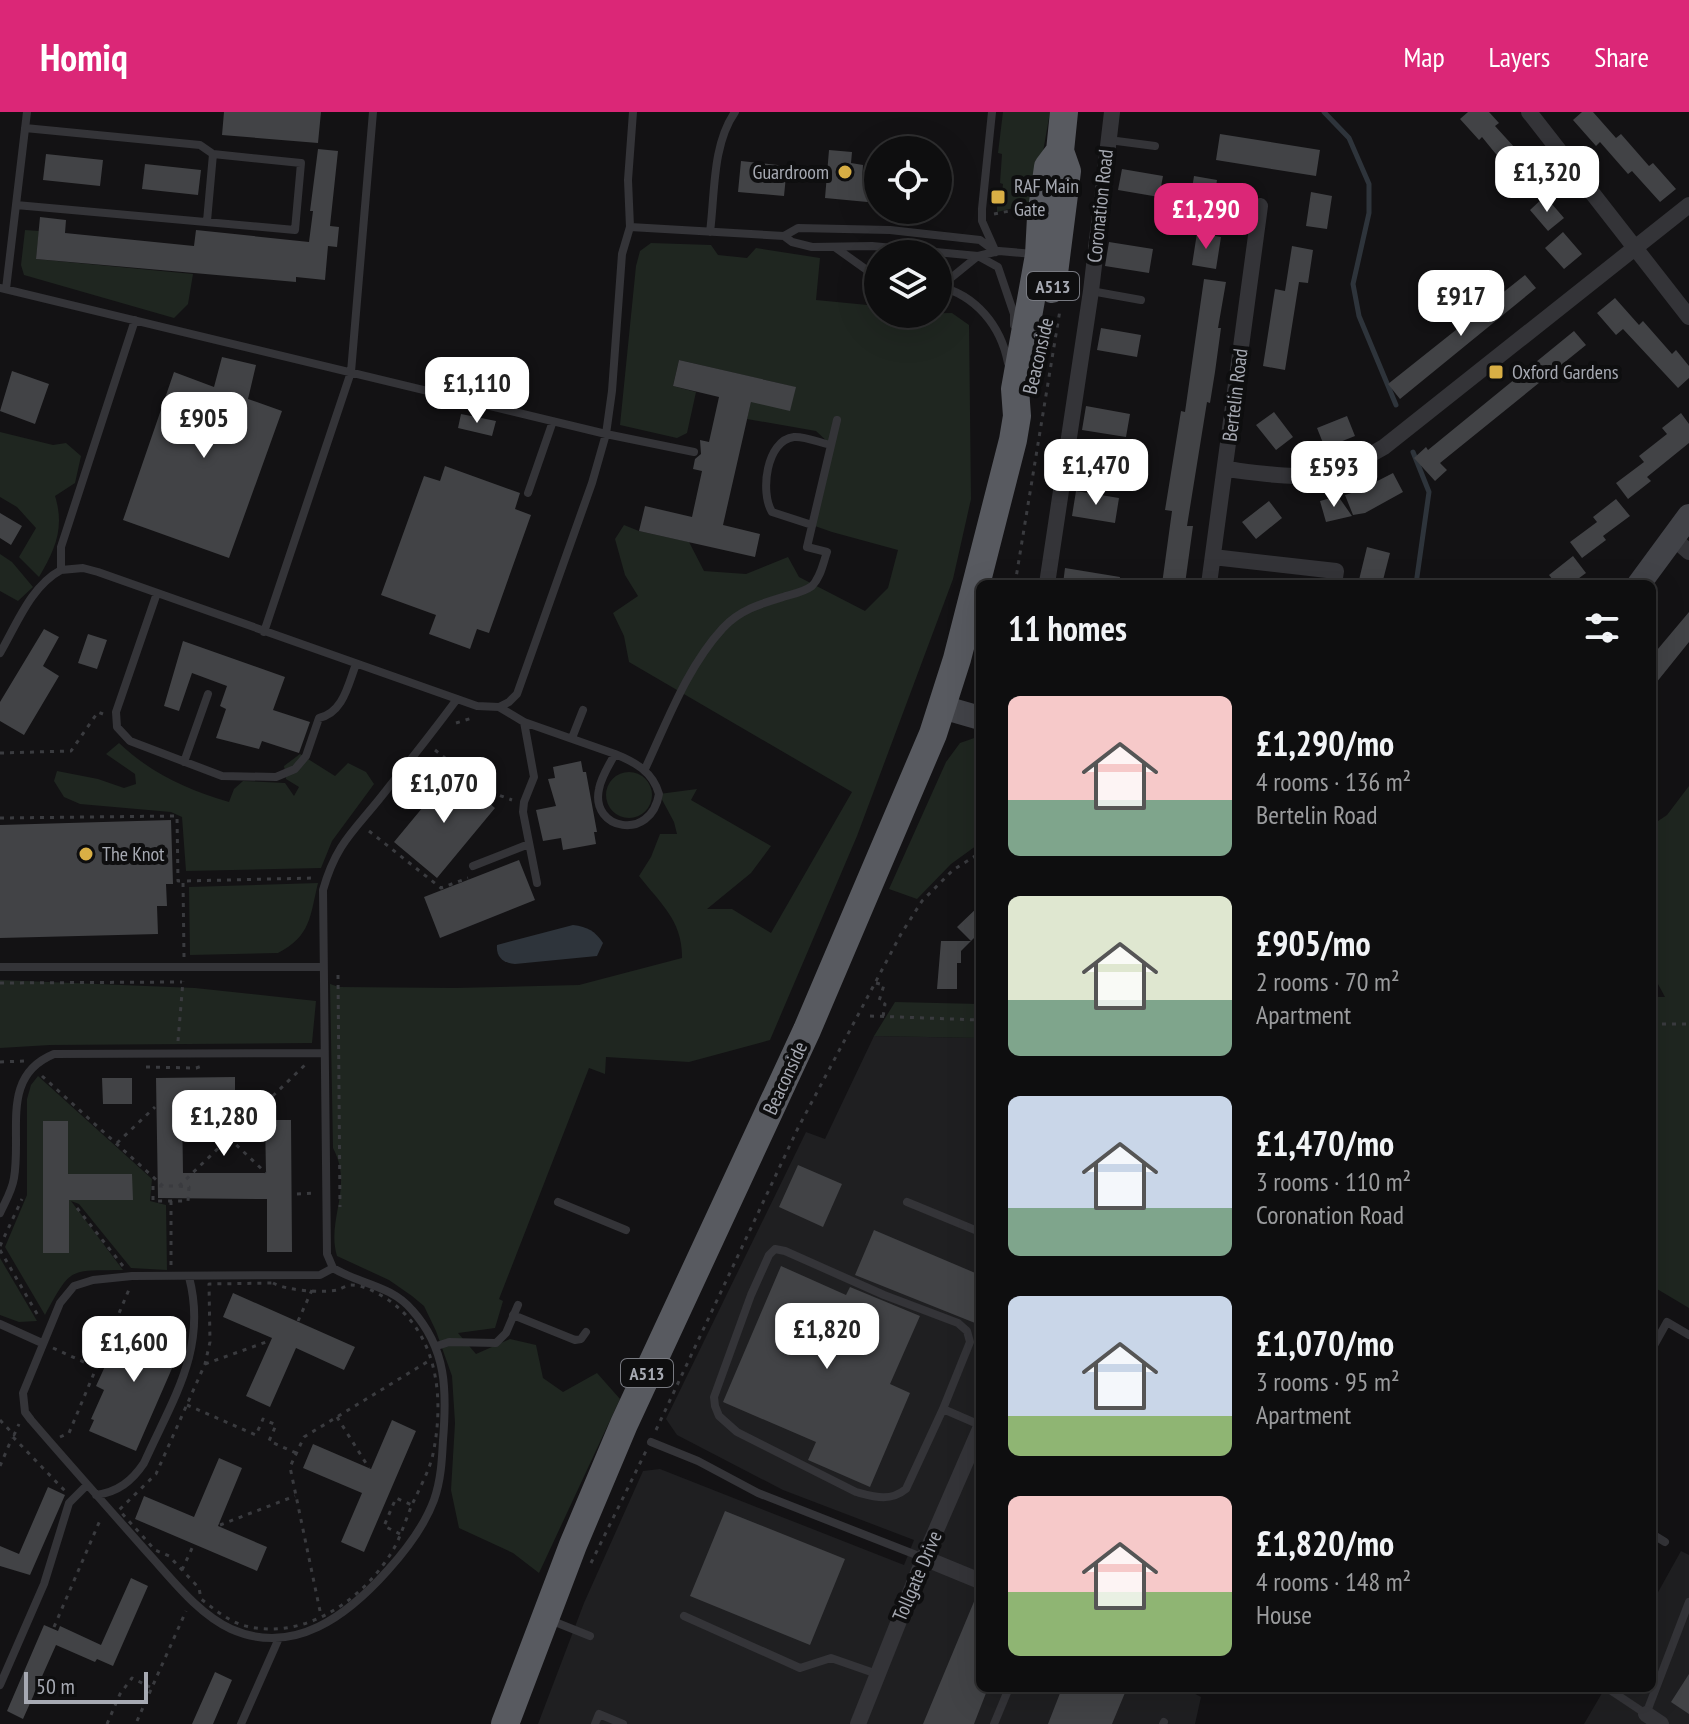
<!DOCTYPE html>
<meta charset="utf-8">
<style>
:root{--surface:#0e0e0f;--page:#1c1c1d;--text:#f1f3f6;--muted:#9b9c9e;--line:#2e2e2f;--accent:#db2777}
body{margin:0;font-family:"PT Sans Narrow",sans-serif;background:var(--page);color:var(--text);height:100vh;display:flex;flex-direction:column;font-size:30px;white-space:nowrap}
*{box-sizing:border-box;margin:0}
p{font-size:26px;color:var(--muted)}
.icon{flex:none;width:44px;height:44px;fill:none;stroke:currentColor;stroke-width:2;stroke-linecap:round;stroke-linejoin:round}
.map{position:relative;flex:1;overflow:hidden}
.details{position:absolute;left:976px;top:468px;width:680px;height:1112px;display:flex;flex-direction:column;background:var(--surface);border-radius:12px;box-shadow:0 8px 32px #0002,0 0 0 2px var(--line)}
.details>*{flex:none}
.tools{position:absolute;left:864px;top:24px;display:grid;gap:16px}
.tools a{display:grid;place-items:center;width:88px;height:88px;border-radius:50%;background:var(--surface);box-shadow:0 8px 32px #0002,0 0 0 2px var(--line);font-size:40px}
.scale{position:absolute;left:24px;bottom:20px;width:124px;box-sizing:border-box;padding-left:8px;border:4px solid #a6a9b2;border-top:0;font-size:22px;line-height:28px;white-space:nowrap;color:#a6a9b2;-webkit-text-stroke:6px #0e0e0f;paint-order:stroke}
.price{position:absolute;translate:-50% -68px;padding:0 18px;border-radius:16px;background:#fff;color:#222;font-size:26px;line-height:52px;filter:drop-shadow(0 2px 4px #0008)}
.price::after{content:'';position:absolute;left:50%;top:48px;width:24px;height:18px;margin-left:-12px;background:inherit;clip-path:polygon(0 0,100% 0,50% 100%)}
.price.on{background:var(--accent);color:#fff}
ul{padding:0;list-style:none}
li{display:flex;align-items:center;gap:24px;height:200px;padding:0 32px}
li span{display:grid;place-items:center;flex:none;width:224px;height:160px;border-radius:12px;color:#555}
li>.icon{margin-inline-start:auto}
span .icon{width:96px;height:96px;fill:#fffc;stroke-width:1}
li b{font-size:34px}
h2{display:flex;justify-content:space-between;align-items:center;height:96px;padding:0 32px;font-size:34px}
header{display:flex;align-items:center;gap:48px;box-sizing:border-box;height:112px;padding:0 40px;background:var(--accent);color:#fff}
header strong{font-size:38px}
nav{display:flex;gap:44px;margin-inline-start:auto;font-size:28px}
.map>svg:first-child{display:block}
</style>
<header>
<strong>Homiq</strong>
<nav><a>Map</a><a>Layers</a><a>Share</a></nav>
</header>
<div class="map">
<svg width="1689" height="1612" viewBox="0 0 1689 1612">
<rect width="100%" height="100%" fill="#131214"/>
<path fill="#1f1f21" d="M874 924 980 926V1576H1184L1201 1585 1195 1612H538L584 1491 643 1359 660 1357 904 1453 914 1428 783 1378 677 1323 666 1307 806 1020 825 1027Z
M1681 1439 1689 1443V1612H1584L1605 1576H1652V1491Z"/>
<path fill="#1f2620" d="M1003 0H1050L1034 91 997 100V90H1001L1003 72 1000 71 1002 42 998 41Z
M25 118 39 119 36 147 193 162 188 192 174 206 24 163 21 153Z
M651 131 711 133 718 143 747 146 756 136 820 146 816 188 878 194V202L952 201 969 213 971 387 953 467 857 724 770 928 689 950 606 945 605 962 589 956 499 1187 503 1189 495 1216 458 1221 476 1242 510 1227 536 1233 543 1266 563 1280 597 1261 620 1287 539 1461 513 1441 459 1416 451 1378 455 1311 452 1264 436 1219 424 1194 412 1184 389 1168 337 1144C326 1108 354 1075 333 1036L330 872 339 875 455 876 579 873 682 846C683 809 660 791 639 764L651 745 660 722H677L674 710 659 682 697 677 691 688 771 734 751 761 707 797H732L771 821 852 680 629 550 624 524 613 501 638 484 625 463 615 427 624 413 639 419 689 430 704 459 746 462 788 445 799 465 865 499 888 476 898 438 832 420 812 413 831 333 816 319 747 307 751 290 795 275 679 248 673 274 696 280 687 321 677 326 620 313 636 154 640 139Z
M0 320 53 333 66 331 81 344 75 371 55 384C65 416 55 438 39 465L19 445 36 416 17 395 0 385Z
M0 442 12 450 33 475 18 489 0 479Z
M980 624V731L951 752 917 787 889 777 946 650 960 631Z
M119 631C152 662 186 677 229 690L234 677 243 669 285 671 294 684 299 675 286 667 284 654 300 642 335 664 348 651 366 660 374 672 332 729 321 756 186 759 182 705 171 700 80 692 64 685 54 669 57 659 98 667 124 676 136 672 135 662 106 642Z
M606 683a23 23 0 1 1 46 0a23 23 0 1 1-46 0Z
M1689 674V1196L1652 1174V956L1656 954 1658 943 1652 942V885H1665L1652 861V713L1667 703Z
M318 771C310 804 311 824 278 841L190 843 189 775Z
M0 868 195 876 316 889 312 931 50 933 0 936Z
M895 890 980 892V926L874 924Z
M38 964 152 1067 150 1089 166 1093 167 1158 131 1156 79 1092 71 1089 123 1158C68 1159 72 1154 45 1203L5 1135 27 1083V987L31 973Z
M0 1146 37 1209 19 1210 0 1203Z"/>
<path fill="#2e343b" d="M573 813C588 815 595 819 603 831L597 844 515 852C503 851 496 845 497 833Z"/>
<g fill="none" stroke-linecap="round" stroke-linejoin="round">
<path stroke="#2e343b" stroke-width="5" d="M1324 0 1349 26 1369 72V101L1353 172 1359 204 1396 293
M1413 340 1429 380 1416 472"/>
</g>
<path fill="#424346" d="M224 0H321L318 31 222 23Z
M1468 0H1489L1499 11 1495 14 1546 70 1530 84 1482 25 1479 28 1460 7Z
M1582 0H1593L1616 26 1621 22 1649 54 1653 51 1676 77 1660 90 1632 59 1628 62 1600 30 1596 34 1573 8Z
M1220 22 1320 38 1316 64 1216 48Z
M318 37 338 39 330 114 339 115 337 135 328 134 325 168 296 165V170L36 147 40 105 66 108 65 121 194 134 196 118 309 130 313 99H310Z
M829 38 852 40 851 51 863 53 862 67 878 69V91L825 86Z
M46 42 103 48 100 74 43 68Z
M741 49 787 54 784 84 738 80Z
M145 52 201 58 198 83 142 77Z
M1122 57 1163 64 1159 85 1118 78Z
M1194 64 1217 68 1212 100 1189 96Z
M1311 80 1332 84 1327 117 1306 114Z
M1545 84 1564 106 1548 119 1530 98Z
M1563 120 1582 142 1564 157 1545 136Z
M1197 121 1221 125 1216 157 1192 153Z
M1109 130 1153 137 1149 161 1105 154Z
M1292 134 1313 138 1308 171 1299 170 1285 258 1263 254 1275 177 1285 179Z
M1525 163 1536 176 1400 287 1388 272Z
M1204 167 1226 170 1218 216H1221L1215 260 1210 291 1207 290 1187 414H1193L1185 472H1162L1172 399 1165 398 1181 299 1185 300Z
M1615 186 1639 213 1643 209 1672 242 1676 238 1689 254V266L1678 276 1623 217 1616 223 1597 201Z
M1101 216 1141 223 1137 245 1097 238Z
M1574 219 1586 233 1440 351 1447 358 1435 369 1414 346 1426 335 1428 338Z
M222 245 256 253 248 287 282 299 229 446 123 408 174 260 214 275Z
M679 248 796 275 790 299 751 290 723 413 760 422 755 445 639 419 645 394 692 405 702 359 693 357 695 347 701 342 700 328 709 330 719 285 673 274Z
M12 259 49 272 35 312 0 299Z
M1086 294 1130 302 1126 325 1082 318Z
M1274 300 1293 325 1276 338 1256 313Z
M1681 301 1689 312V331L1647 365 1651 369 1628 387 1616 371 1644 350 1639 344 1667 322 1662 316Z
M461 302 496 309 492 324 458 316Z
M1347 304 1355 324 1325 336 1317 316Z
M445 354 520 381 515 397 531 403 489 521 477 517 470 537 429 522 436 503 381 483 424 364 440 369Z
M1393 361 1403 380 1365 401 1353 403 1345 383 1358 379Z
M1076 379 1119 386 1115 411 1072 404Z
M1338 384 1352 404 1326 410 1320 389Z
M1616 387 1630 404 1603 424 1606 428 1582 446 1570 430 1597 410 1593 405Z
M1269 389 1282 406 1256 427 1242 410Z
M0 401 22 414 11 433 0 426Z
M1367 435 1390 441 1382 472H1358Z
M1573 444 1586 461 1571 472H1556L1549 463Z
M1065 456 1120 465 1119 472H1063Z
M1689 500V530L1652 576V544Z
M44 517 59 525 43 554 59 564 24 623 0 609V590Z
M88 522 107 528 97 557 78 551Z
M183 529 285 565 273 598 310 610 299 641 262 629 259 637 216 626 226 597 220 594 227 574 192 561 179 599 164 594Z
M581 649 583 660H586L597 720H594L596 732 563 738 561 726 543 729 536 698 556 694 548 667 555 666 553 655Z
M452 660 495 696 437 766 394 730Z
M171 708 173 772H166L167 794H157L158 822 0 826V713Z
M519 748 535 788 440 826 424 785Z
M980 793V820L961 839V851H957V877H937L941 829H971L957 815Z
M235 965V990L182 991 183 1061H266L265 1008H291L292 1140H267V1087L158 1086 156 966Z
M102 966H132V992H103Z
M43 1009H68V1062H132L133 1088H69V1141H43Z
M798 1053 842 1072 823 1115 779 1095Z
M874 1118 980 1163V1213L855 1163Z
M781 1154 846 1183 850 1175 920 1204 890 1272 910 1281 870 1375 808 1348 816 1330 723 1290Z
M233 1181 355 1235 344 1258 296 1236 270 1295 246 1284 272 1226 223 1205Z
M136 1205 175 1222 170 1234 180 1238 136 1339 89 1319 94 1308 91 1307 104 1278 96 1274 112 1239 119 1242Z
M392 1308 416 1319 364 1440 341 1430 362 1381 303 1356 313 1332 371 1357Z
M219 1346 242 1356 218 1414 267 1435 257 1459 135 1407 144 1384 194 1405Z
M48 1375 65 1383 30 1463 0 1454V1434L19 1442Z
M725 1399 845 1447 810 1533 690 1484Z
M131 1466 148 1474 113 1554 97 1547 95 1550 56 1533 23 1607 7 1599 44 1513 58 1519 60 1514 101 1533Z
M978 1480H980V1576H988L974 1612H923Z
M215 1560 232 1568 213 1612H192Z
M1689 1562V1602L1671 1590Z
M1062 1576H1127L1112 1612H1048Z"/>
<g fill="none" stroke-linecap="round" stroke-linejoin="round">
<path stroke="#3a3b3f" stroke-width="3" stroke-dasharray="4 6" stroke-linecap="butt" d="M994 102 1020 97
M1015 472 1060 198
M456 611 472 606
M435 638 485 678 512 688
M0 641 71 639 98 600 103 602
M0 706 177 704 178 769H183
M369 719 441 776 468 766
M184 845 183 769 315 766
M338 863 340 1095
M0 871 182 870
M876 871 884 873 879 889 885 892 883 905
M870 904 980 908
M1652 912H1689
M178 929 183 869
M0 950 24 949
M146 955 196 956 202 954
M42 964 163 1074
M229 1026 266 1061
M117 1031 155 995
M179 1074 189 1075 188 1089H153V1074H179L306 952
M297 1082 314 1081
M77 1096 123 1154
M0 1134 22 1087
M0 1138 40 1207
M171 1153V1089
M273 1171C288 1179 322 1181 338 1178 339 1177 349 1173 350 1173 367 1172 392 1189 403 1200 440 1237 443 1294 433 1342 429 1360 419 1377 412 1393 405 1409 400 1428 390 1443 359 1491 301 1530 242 1513 227 1508 214 1497 201 1487L199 1476 169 1444 155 1438 119 1398 156 1362 205 1252 210 1230 209 1172Z
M298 1209 312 1178
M53 1236 97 1256
M205 1252 269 1229
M187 1293 256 1323 263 1307 276 1313 269 1329 296 1341
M337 1305 369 1356
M0 1308 14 1323 19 1312
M656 1318 798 1016 901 822 922 789 953 758 980 741
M13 1325 66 1380
M60 1325 69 1321 130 1175
M0 1354 12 1326
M220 1413 295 1384
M400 1422 384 1414 396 1386 412 1393
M591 1451 646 1339
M182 1458 193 1434
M320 1499 290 1355 304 1325 427 1250
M54 1515 101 1406
M137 1609 186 1499
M107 1612 120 1582 132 1566 150 1575"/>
<path stroke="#343438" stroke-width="8" d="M633 0 628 68 630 115 784 124 792 130 812 135 872 134 978 144 999 139 1034 142
M992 0 982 97V109L994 136
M1109 28 1155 34
M16 93 295 118 301 51 213 42 200 33 25 16
M207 109 213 42
M710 120C715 82 712 33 735 0
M784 124 798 116 890 118 980 128 996 140
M836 136 878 166
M938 174C976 183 1001 214 1008 251
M941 174 978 144 998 155 1014 202V213
M0 176 606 322 694 340
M6 177 27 0
M1091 179 1141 188
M1068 332 1126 338
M528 381 553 309
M812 413 772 400C760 381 766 328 794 325 805 324 820 331 831 333
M61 458 83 456 98 460 477 594 499 595 524 610 615 642C635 650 653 660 659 682 651 730 590 718 599 677 601 665 609 653 615 642
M157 481 116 600 117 615 130 629 222 664 276 665 295 657 306 644 319 606C343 601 348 573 356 552
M264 520 351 260 373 0
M0 541C17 512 31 474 61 458V435L135 208
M499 595 509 590 517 582 592 371 606 322 612 279 622 142 630 115
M524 610 534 665 524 690 523 700 537 771
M572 626 583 598
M184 650 208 582
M645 657C667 610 687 555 723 516 740 498 760 492 783 485 793 482 804 480 812 474 821 465 823 451 827 440L807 435 837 308
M473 754 529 732
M0 855H322
M558 1090 626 1118
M907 1090 980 1120
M0 1101C5 1090 12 1079 14 1066 22 1019 0 964 54 942L324 941
M775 1137 785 1139 884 1183 958 1211 967 1219 970 1230 943 1297 906 1377C890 1390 875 1385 856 1380L737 1320 719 1304 715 1294 714 1285 751 1183 769 1143Z
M333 1156C359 1172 391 1173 412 1198 447 1237 447 1279 443 1328 442 1348 441 1368 434 1388 424 1415 407 1437 388 1458 348 1503 294 1545 231 1517 197 1501 172 1467 147 1440 108 1396 69 1352 31 1308L25 1300 23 1281 60 1191 74 1174 93 1168 132 1164 320 1163Z
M333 1156 327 1142 323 778C336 732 353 720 381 685 407 652 433 620 457 587
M513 1203 575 1228 581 1227 586 1220
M0 1212 42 1231
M437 1234 449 1230 496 1231 506 1221 518 1193
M1652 1237 1667 1210 1689 1223
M943 1297 980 1313
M651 1330 698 1349 758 1381 924 1446
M96 1383C118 1380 132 1369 144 1351 172 1288 208 1237 189 1165
M1652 1422 1665 1430
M684 1504 800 1556 831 1546 877 1562
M550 1508 590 1524
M0 1573 44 1472 69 1391 87 1373
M1607 1576 1646 1602 1689 1490
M241 1612 279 1526
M595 1612 599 1602 623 1612
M994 1612 1009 1576
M1163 1612 1164 1610"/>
<path stroke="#343438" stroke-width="16" d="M1529 0 1689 205
M1226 357C1265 362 1313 371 1351 354 1362 348 1373 341 1384 335L1689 93
M1672 425 1689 440
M1213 445 1336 459 1334 472
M1047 472 1091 179 1112 0
M1209 472 1260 94
M924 1446 980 1469
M1646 1602 1661 1612
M858 1612 924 1446 980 1317"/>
<path stroke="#424348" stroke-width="24" d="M1639 472 1689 404
M942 595 980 606"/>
<path stroke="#585a60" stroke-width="28" d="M1052 177 1067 59 1060 39 1064 0
M505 1612 573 1433 624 1312 807 918 933 622 957 547 1013 328 1017 304 1015 277 1039 143 1041 105 1048 55 1060 39"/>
</g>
<g fill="#d9af45" stroke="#0e0e0f" stroke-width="3">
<circle cx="845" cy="60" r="8"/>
<rect x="990" y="77" width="16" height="16" rx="4"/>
<rect x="1488" y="252" width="16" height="16" rx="4"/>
<circle cx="86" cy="742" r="8"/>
</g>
<g text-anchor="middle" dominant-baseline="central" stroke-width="8" stroke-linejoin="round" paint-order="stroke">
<g fill="#0e0e0f" stroke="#787a81" stroke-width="2">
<rect x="1027" y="160" width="52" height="28" rx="6"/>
<rect x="621" y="1247" width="52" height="28" rx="6"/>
</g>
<g font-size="18" font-weight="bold" fill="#a6a9b2">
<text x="1053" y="174">A513</text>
<text x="647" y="1261">A513</text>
</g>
<g font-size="20" fill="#a6a9b2" stroke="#0e0e0f" text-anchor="start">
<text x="829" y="60" text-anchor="end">Guardroom</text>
<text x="1014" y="74">RAF Main<tspan x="1014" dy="23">Gate</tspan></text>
<text x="1512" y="260">Oxford Gardens</text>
<text x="102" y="742">The Knot</text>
</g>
<g font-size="20" fill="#a6a9b2" stroke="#0e0e0f">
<text transform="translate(1100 94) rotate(-84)">Coronation Road</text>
<text transform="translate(1038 244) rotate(-77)">Beaconside</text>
<text transform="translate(1235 283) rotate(-83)">Bertelin Road</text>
<text transform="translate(785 966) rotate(-65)">Beaconside</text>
<text transform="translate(917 1464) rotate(-67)">Tollgate Drive</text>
</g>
</g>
</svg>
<div class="tools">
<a><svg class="icon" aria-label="locate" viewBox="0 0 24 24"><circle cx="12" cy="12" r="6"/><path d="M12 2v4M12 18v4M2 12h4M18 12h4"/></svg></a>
<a><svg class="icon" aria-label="layers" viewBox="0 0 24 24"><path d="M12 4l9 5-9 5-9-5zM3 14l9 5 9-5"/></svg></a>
</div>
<div class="scale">50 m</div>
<b class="price" style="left:1547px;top:102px">£1,320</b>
<b class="price on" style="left:1206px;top:139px">£1,290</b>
<b class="price" style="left:1461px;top:226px">£917</b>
<b class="price" style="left:477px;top:313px">£1,110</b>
<b class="price" style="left:204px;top:348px">£905</b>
<b class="price" style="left:1096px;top:395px">£1,470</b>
<b class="price" style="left:1334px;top:397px">£593</b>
<b class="price" style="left:444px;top:713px">£1,070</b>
<b class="price" style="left:224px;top:1046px">£1,280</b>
<b class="price" style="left:827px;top:1259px">£1,820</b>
<b class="price" style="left:134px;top:1272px">£1,600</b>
<section class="details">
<h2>11 homes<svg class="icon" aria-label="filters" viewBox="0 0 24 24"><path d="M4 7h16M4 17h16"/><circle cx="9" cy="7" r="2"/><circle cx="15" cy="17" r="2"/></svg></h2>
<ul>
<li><span style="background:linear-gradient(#f6c9c9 65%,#7fa58c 0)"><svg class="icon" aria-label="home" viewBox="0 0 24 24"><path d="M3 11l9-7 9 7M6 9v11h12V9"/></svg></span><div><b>£1,290/mo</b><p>4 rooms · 136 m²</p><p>Bertelin Road</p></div></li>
<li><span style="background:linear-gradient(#dfe7d0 65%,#7fa58c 0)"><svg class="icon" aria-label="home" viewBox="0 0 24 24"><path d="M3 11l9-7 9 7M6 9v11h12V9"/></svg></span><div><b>£905/mo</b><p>2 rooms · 70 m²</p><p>Apartment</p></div></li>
<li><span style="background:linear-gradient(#c9d6e8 70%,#7fa58c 0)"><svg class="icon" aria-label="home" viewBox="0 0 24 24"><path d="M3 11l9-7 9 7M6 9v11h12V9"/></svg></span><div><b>£1,470/mo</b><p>3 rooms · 110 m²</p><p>Coronation Road</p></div></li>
<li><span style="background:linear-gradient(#c9d6e8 75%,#8fb573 0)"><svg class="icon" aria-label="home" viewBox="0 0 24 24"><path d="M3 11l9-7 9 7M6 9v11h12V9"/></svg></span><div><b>£1,070/mo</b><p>3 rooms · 95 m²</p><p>Apartment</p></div></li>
<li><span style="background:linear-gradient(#f6c9c9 60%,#8fb573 0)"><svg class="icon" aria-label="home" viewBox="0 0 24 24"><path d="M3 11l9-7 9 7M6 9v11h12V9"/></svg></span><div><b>£1,820/mo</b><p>4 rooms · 148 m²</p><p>House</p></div></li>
</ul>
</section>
</div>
